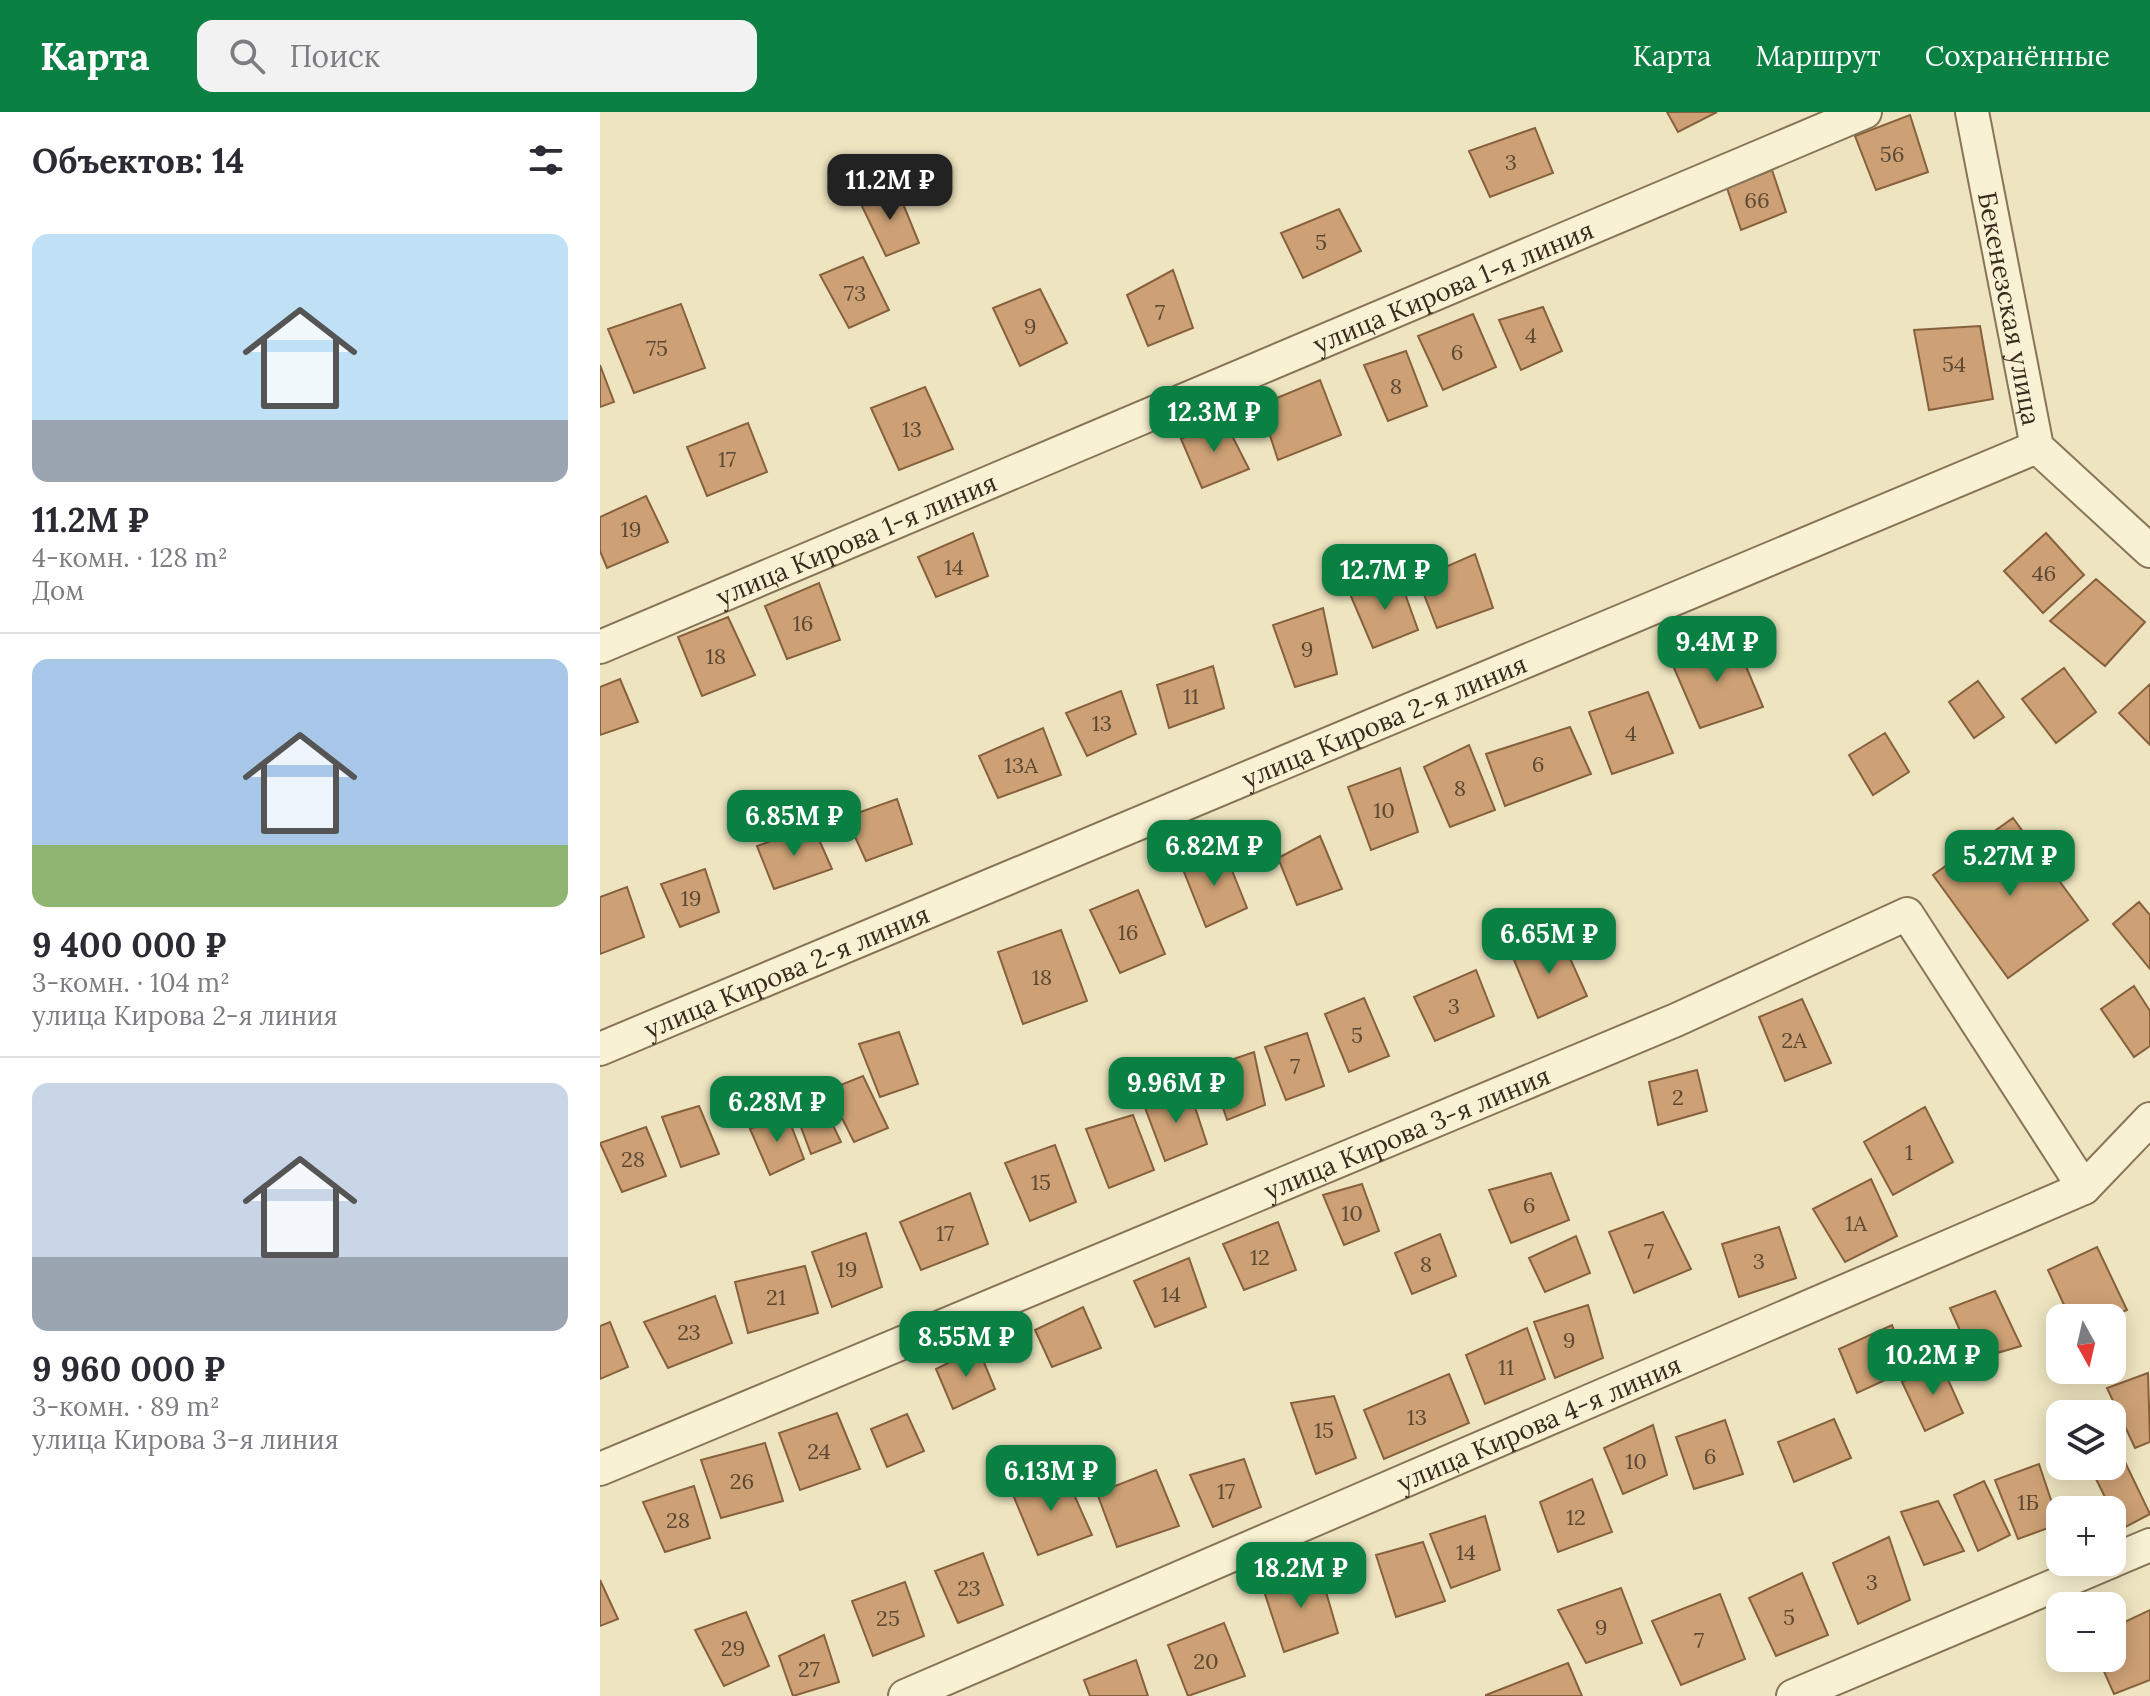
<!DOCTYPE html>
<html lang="ru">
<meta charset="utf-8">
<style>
:root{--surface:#fff;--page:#f2f2f3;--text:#2b2b33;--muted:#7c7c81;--line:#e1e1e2;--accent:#0b8043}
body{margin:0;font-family:Lora,serif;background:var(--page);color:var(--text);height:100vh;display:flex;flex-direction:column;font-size:30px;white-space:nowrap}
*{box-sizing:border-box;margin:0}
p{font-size:26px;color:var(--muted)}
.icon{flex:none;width:44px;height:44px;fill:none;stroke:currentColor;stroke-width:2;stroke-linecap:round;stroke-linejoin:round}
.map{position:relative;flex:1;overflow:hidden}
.side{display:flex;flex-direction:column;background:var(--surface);width:600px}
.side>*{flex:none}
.needle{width:52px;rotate:172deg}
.tools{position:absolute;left:1446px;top:1192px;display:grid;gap:16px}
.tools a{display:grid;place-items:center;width:80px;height:80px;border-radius:16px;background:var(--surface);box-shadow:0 4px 20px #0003;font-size:40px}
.price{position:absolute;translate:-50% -68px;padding:0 18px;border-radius:16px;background:var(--accent);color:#fff;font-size:26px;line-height:52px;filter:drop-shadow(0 2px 4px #0008)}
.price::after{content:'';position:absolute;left:50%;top:48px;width:24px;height:18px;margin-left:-12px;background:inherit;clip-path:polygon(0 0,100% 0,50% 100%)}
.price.active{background:#222;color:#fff}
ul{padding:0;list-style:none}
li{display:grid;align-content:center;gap:16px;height:424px;padding:0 32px}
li+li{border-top:2px solid var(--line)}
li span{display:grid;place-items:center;height:248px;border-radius:16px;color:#555}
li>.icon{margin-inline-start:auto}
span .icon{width:144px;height:144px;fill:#fffc;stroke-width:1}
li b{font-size:34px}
h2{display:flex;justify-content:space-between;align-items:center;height:96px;padding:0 32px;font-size:34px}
header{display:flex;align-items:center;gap:48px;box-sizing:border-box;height:112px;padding:0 40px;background:var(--accent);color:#fff}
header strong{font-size:38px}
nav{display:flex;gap:44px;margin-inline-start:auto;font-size:28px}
.search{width:560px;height:72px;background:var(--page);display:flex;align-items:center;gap:20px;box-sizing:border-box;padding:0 28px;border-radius:16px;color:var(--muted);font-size:30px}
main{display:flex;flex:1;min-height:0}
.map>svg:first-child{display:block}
</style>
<header>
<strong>Карта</strong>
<div class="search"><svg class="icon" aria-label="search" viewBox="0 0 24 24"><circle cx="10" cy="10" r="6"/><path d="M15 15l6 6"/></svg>Поиск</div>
<nav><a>Карта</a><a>Маршрут</a><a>Сохранённые</a></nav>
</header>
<main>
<section class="side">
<h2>Объектов: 14<svg class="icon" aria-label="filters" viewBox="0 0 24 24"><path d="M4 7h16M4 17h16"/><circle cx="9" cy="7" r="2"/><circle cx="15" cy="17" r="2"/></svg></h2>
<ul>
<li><span style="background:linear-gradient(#bfe0f5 75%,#9aa5b1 0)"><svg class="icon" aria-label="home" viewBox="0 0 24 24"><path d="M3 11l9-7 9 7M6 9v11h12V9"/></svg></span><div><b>11.2M ₽</b><p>4-комн. · 128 m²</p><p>Дом</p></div></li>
<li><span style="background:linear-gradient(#a9c7e8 75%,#8fb573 0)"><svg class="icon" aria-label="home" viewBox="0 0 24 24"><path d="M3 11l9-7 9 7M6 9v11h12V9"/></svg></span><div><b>9 400 000 ₽</b><p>3-комн. · 104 m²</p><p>улица Кирова 2-я линия</p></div></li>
<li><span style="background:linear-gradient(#c9d6e8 70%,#9aa5b1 0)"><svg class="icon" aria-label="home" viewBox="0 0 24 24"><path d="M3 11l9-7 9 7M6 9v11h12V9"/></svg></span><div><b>9 960 000 ₽</b><p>3-комн. · 89 m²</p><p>улица Кирова 3-я линия</p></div></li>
</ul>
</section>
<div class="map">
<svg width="1550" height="1584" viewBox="0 0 1550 1584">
<rect width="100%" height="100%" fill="#eee5c0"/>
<path fill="#cda175" stroke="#87613d" stroke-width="2" d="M1067 0H1117L1078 20Z
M1310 3 1328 60 1276 78 1255 24Z
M935 16 953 61 890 85 869 39Z
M1172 58 1186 100 1141 118 1127 76Z
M297 77 319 131 286 144 260 90Z
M739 97 761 139 703 166 681 121Z
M263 145 289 198 249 216 220 163Z
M573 158 593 216 548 234 527 183Z
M440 177 467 231 420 254 393 196Z
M81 192 105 256 34 281 8 217Z
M943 195 962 239 921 258 899 208Z
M873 202 896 255 843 278 818 224Z
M1380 214 1393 287 1329 298 1314 218Z
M806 239 827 294 788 309 764 253Z
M0 253 14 290 0 295Z
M720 268 741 323 678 348 660 293Z
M325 275 353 337 299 358 271 296Z
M623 306 649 357 602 376 581 327Z
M148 311 167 360 107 384 87 335Z
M46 384 68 430 7 456 0 439V405Z
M373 421 388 464 336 485 318 445Z
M1446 421 1484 463 1443 501 1404 459Z
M875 442 893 496 837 516 818 467Z
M799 465 818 518 773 536 750 482Z
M1496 467 1545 510 1505 554 1450 509Z
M219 471 240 528 187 547 165 494Z
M723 496 737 562 695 575 673 513Z
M128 505 155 563 102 584 78 525Z
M1135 528 1163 595 1100 616 1071 549Z
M613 554 624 596 569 616 557 573Z
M1464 556 1496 600 1456 631 1422 587Z
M20 567 38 610 0 623V575Z
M1378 569 1404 605 1374 626 1349 590Z
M1550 572V633L1519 601Z
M521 579 536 622 487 644 466 601Z
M1048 580 1073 641 1012 662 989 600Z
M970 615 991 662 905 694 886 642Z
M443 616 461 663 398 686 379 644Z
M1285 621 1309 660 1273 683 1249 643Z
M869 633 895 698 850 715 824 655Z
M800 656 818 720 771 738 748 675Z
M297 687 312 732 266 749 246 705Z
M1413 706 1488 808 1408 866 1333 763Z
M213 714 232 757 174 777 157 734Z
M720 724 742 777 697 793 678 746Z
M623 736 647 796 606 815 582 755Z
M105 757 119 800 80 815 61 772Z
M27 775 44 825 0 842V785Z
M538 778 565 842 520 861 490 798Z
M1539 790 1550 803V857L1513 812Z
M461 818 487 889 423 912 398 840Z
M959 822 987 884 938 906 912 843Z
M876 858 894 904 835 929 814 885Z
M1534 874 1550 899V934L1534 945 1501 897Z
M764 886 789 944 749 960 725 902Z
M1202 887 1231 951 1185 969 1159 905Z
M299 920 318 972 280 985 259 932Z
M707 921 724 974 686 988 665 935Z
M654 940 665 993 627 1008 610 955Z
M1097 958 1107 999 1058 1013 1049 970Z
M263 964 288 1016 254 1030 228 978Z
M589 977 607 1032 565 1049 544 993Z
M218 982 241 1030 211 1042 192 991Z
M99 994 119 1042 81 1055 62 1005Z
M1325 995 1353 1050 1293 1083 1264 1030Z
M186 1000 204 1047 170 1063 150 1017Z
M533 1003 554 1058 509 1076 486 1017Z
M46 1015 66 1064 22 1080 0 1031Z
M455 1033 476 1090 430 1109 405 1051Z
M951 1061 969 1108 911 1131 889 1078Z
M1271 1067 1297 1124 1245 1150 1213 1097Z
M762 1072 779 1119 744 1133 723 1083Z
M370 1081 388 1132 321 1158 300 1110Z
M1063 1100 1091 1157 1034 1181 1009 1120Z
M678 1110 696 1158 644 1178 623 1132Z
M1179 1115 1196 1166 1139 1185 1122 1132Z
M266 1121 282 1175 232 1195 212 1140Z
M840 1122 856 1164 812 1182 795 1141Z
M976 1124 990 1161 945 1180 929 1146Z
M1497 1135 1527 1198 1509 1206H1470L1448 1158Z
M589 1146 606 1195 555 1215 534 1169Z
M205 1154 218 1201 148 1221 135 1170Z
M1395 1179 1421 1234 1373 1248 1350 1196Z
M115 1184 132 1231 68 1256 44 1210Z
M988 1193 1003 1246 955 1266 934 1210Z
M483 1195 501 1236 452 1255 435 1218Z
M10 1210 28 1255 0 1267V1214Z
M1292 1213 1307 1258 1257 1281 1239 1237Z
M927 1216 945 1267 885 1292 866 1243Z
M378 1236 395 1277 353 1297 336 1257Z
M1341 1252 1363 1301 1325 1319 1302 1270Z
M1548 1261 1550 1330 1535 1336 1507 1276Z
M849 1262 869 1311 784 1347 764 1298Z
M734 1284 756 1346 716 1362 691 1291Z
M237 1301 260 1357 200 1378 179 1321Z
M307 1302 324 1339 287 1355 271 1317Z
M1234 1307 1251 1346 1194 1370 1178 1330Z
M1125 1308 1143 1362 1094 1377 1076 1325Z
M1053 1313 1067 1363 1023 1382 1004 1336Z
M165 1331 183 1389 121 1406 101 1348Z
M644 1347 661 1395 613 1415 590 1363Z
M1524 1348 1550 1402 1512 1422V1398H1501L1508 1391 1493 1361Z
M1439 1352 1459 1412 1418 1427 1395 1368Z
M556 1358 579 1414 517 1435 497 1381Z
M464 1360 492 1423 438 1443 411 1378Z
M992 1367 1012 1420 958 1440 940 1390Z
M1384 1369 1410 1423 1378 1439 1354 1383Z
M94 1374 110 1426 65 1440 43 1390Z
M1338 1389 1364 1439 1324 1453 1301 1400Z
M885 1404 900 1458 851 1476 830 1422Z
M1289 1425 1310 1488 1258 1512 1233 1451Z
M823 1430 845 1489 796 1505 776 1443Z
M383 1441 403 1493 358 1511 335 1459Z
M719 1456 738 1521 684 1540 663 1476Z
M1202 1461 1228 1523 1176 1544 1149 1486Z
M0 1468 18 1507 0 1514Z
M305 1470 324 1524 273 1544 252 1489Z
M1021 1476 1042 1531 986 1551 958 1498Z
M1120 1482 1145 1547 1081 1573 1052 1509Z
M1550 1498V1568L1514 1582 1498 1546H1512V1516Z
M146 1500 169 1554 124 1574 95 1518Z
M624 1511 645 1564 588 1584 568 1533Z
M224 1523 239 1570 193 1584 179 1544Z
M536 1548 548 1584H490L484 1568Z
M968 1551 982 1584H886V1583Z"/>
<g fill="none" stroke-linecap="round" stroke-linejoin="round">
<g stroke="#887558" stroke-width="36">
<g id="minor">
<path id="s1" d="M1372 0 1437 335 1550 439"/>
<path id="s2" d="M0 535 1265 0"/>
<path id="s3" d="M0 937 1437 335"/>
<path id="s4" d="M0 1357 1076 908 1307 802 1484 1076"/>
<path d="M1512 1449 1550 1433"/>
<path id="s5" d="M305 1584 1484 1076 1550 1007"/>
<path d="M1193 1584 1510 1450"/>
</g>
</g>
<use href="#minor" stroke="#f9f1d3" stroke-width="32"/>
</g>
<g text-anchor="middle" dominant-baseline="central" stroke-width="8" stroke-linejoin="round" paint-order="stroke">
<g font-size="22" fill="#5c4933">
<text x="1292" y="42">56</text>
<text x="911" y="50">3</text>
<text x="1157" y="88">66</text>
<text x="721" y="130">5</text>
<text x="255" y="181">73</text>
<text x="560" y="200">7</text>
<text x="430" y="214">9</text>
<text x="931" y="223">4</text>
<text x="57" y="236">75</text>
<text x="857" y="240">6</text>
<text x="1354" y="252">54</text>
<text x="796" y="274">8</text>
<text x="312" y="317">13</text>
<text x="127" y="347">17</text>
<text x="31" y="417">19</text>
<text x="354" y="455">14</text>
<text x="1444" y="461">46</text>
<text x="203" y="511">16</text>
<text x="707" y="537">9</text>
<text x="116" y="544">18</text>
<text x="591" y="584">11</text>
<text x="502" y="611">13</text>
<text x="1031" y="621">4</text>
<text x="938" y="652">6</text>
<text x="421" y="653">13А</text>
<text x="860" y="676">8</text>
<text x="784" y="698">10</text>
<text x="91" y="786">19</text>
<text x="528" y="820">16</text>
<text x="442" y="865">18</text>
<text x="854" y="894">3</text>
<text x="757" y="923">5</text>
<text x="1194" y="928">2А</text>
<text x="695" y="954">7</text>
<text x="1078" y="985">2</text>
<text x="1309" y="1040">1</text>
<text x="33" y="1047">28</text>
<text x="441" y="1070">15</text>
<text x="929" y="1093">6</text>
<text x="752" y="1101">10</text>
<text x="1256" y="1111">1А</text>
<text x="345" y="1121">17</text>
<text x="1049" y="1139">7</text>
<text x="660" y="1145">12</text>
<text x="1159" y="1149">3</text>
<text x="826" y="1152">8</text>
<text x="247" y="1157">19</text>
<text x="571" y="1182">14</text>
<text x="176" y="1185">21</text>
<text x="89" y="1220">23</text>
<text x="969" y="1228">9</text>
<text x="906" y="1255">11</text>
<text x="817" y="1305">13</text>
<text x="724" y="1318">15</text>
<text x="219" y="1339">24</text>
<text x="1110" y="1344">6</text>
<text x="1036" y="1349">10</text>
<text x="142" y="1369">26</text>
<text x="626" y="1379">17</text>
<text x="1428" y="1390">1Б</text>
<text x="976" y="1405">12</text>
<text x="78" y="1408">28</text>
<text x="866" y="1440">14</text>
<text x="1272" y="1470">3</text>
<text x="369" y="1476">23</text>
<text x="1189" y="1505">5</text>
<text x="288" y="1506">25</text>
<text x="1001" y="1515">9</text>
<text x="1099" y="1528">7</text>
<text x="133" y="1536">29</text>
<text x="606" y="1549">20</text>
<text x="209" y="1557">27</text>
</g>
<g font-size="26" fill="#372c1d" stroke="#f6eed0">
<text stroke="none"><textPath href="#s2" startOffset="926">улица Кирова 1-я линия</textPath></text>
<text stroke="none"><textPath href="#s1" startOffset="200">Бекенезская улица</textPath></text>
<text stroke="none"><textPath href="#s2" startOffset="278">улица Кирова 1-я линия</textPath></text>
<text stroke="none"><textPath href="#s3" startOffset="850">улица Кирова 2-я линия</textPath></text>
<text stroke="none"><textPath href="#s3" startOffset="202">улица Кирова 2-я линия</textPath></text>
<text stroke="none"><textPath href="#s4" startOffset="874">улица Кирова 3-я линия</textPath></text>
<text stroke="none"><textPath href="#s5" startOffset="690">улица Кирова 4-я линия</textPath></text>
</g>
</g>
</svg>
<div class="tools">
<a><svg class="needle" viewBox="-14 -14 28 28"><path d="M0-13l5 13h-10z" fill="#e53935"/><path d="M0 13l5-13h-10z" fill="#7c7c81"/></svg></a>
<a><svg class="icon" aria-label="layers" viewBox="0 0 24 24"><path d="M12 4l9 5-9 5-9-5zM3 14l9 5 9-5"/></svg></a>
<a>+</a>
<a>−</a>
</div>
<b class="price active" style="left:290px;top:110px">11.2M ₽</b>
<b class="price" style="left:614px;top:342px">12.3M ₽</b>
<b class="price" style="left:785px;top:500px">12.7M ₽</b>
<b class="price" style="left:1117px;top:572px">9.4M ₽</b>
<b class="price" style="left:194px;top:746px">6.85M ₽</b>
<b class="price" style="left:614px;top:776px">6.82M ₽</b>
<b class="price" style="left:1410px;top:786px">5.27M ₽</b>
<b class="price" style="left:949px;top:864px">6.65M ₽</b>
<b class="price" style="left:576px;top:1013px">9.96M ₽</b>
<b class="price" style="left:177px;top:1032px">6.28M ₽</b>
<b class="price" style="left:366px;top:1267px">8.55M ₽</b>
<b class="price" style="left:1333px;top:1285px">10.2M ₽</b>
<b class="price" style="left:451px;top:1401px">6.13M ₽</b>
<b class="price" style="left:701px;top:1498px">18.2M ₽</b>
</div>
</main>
